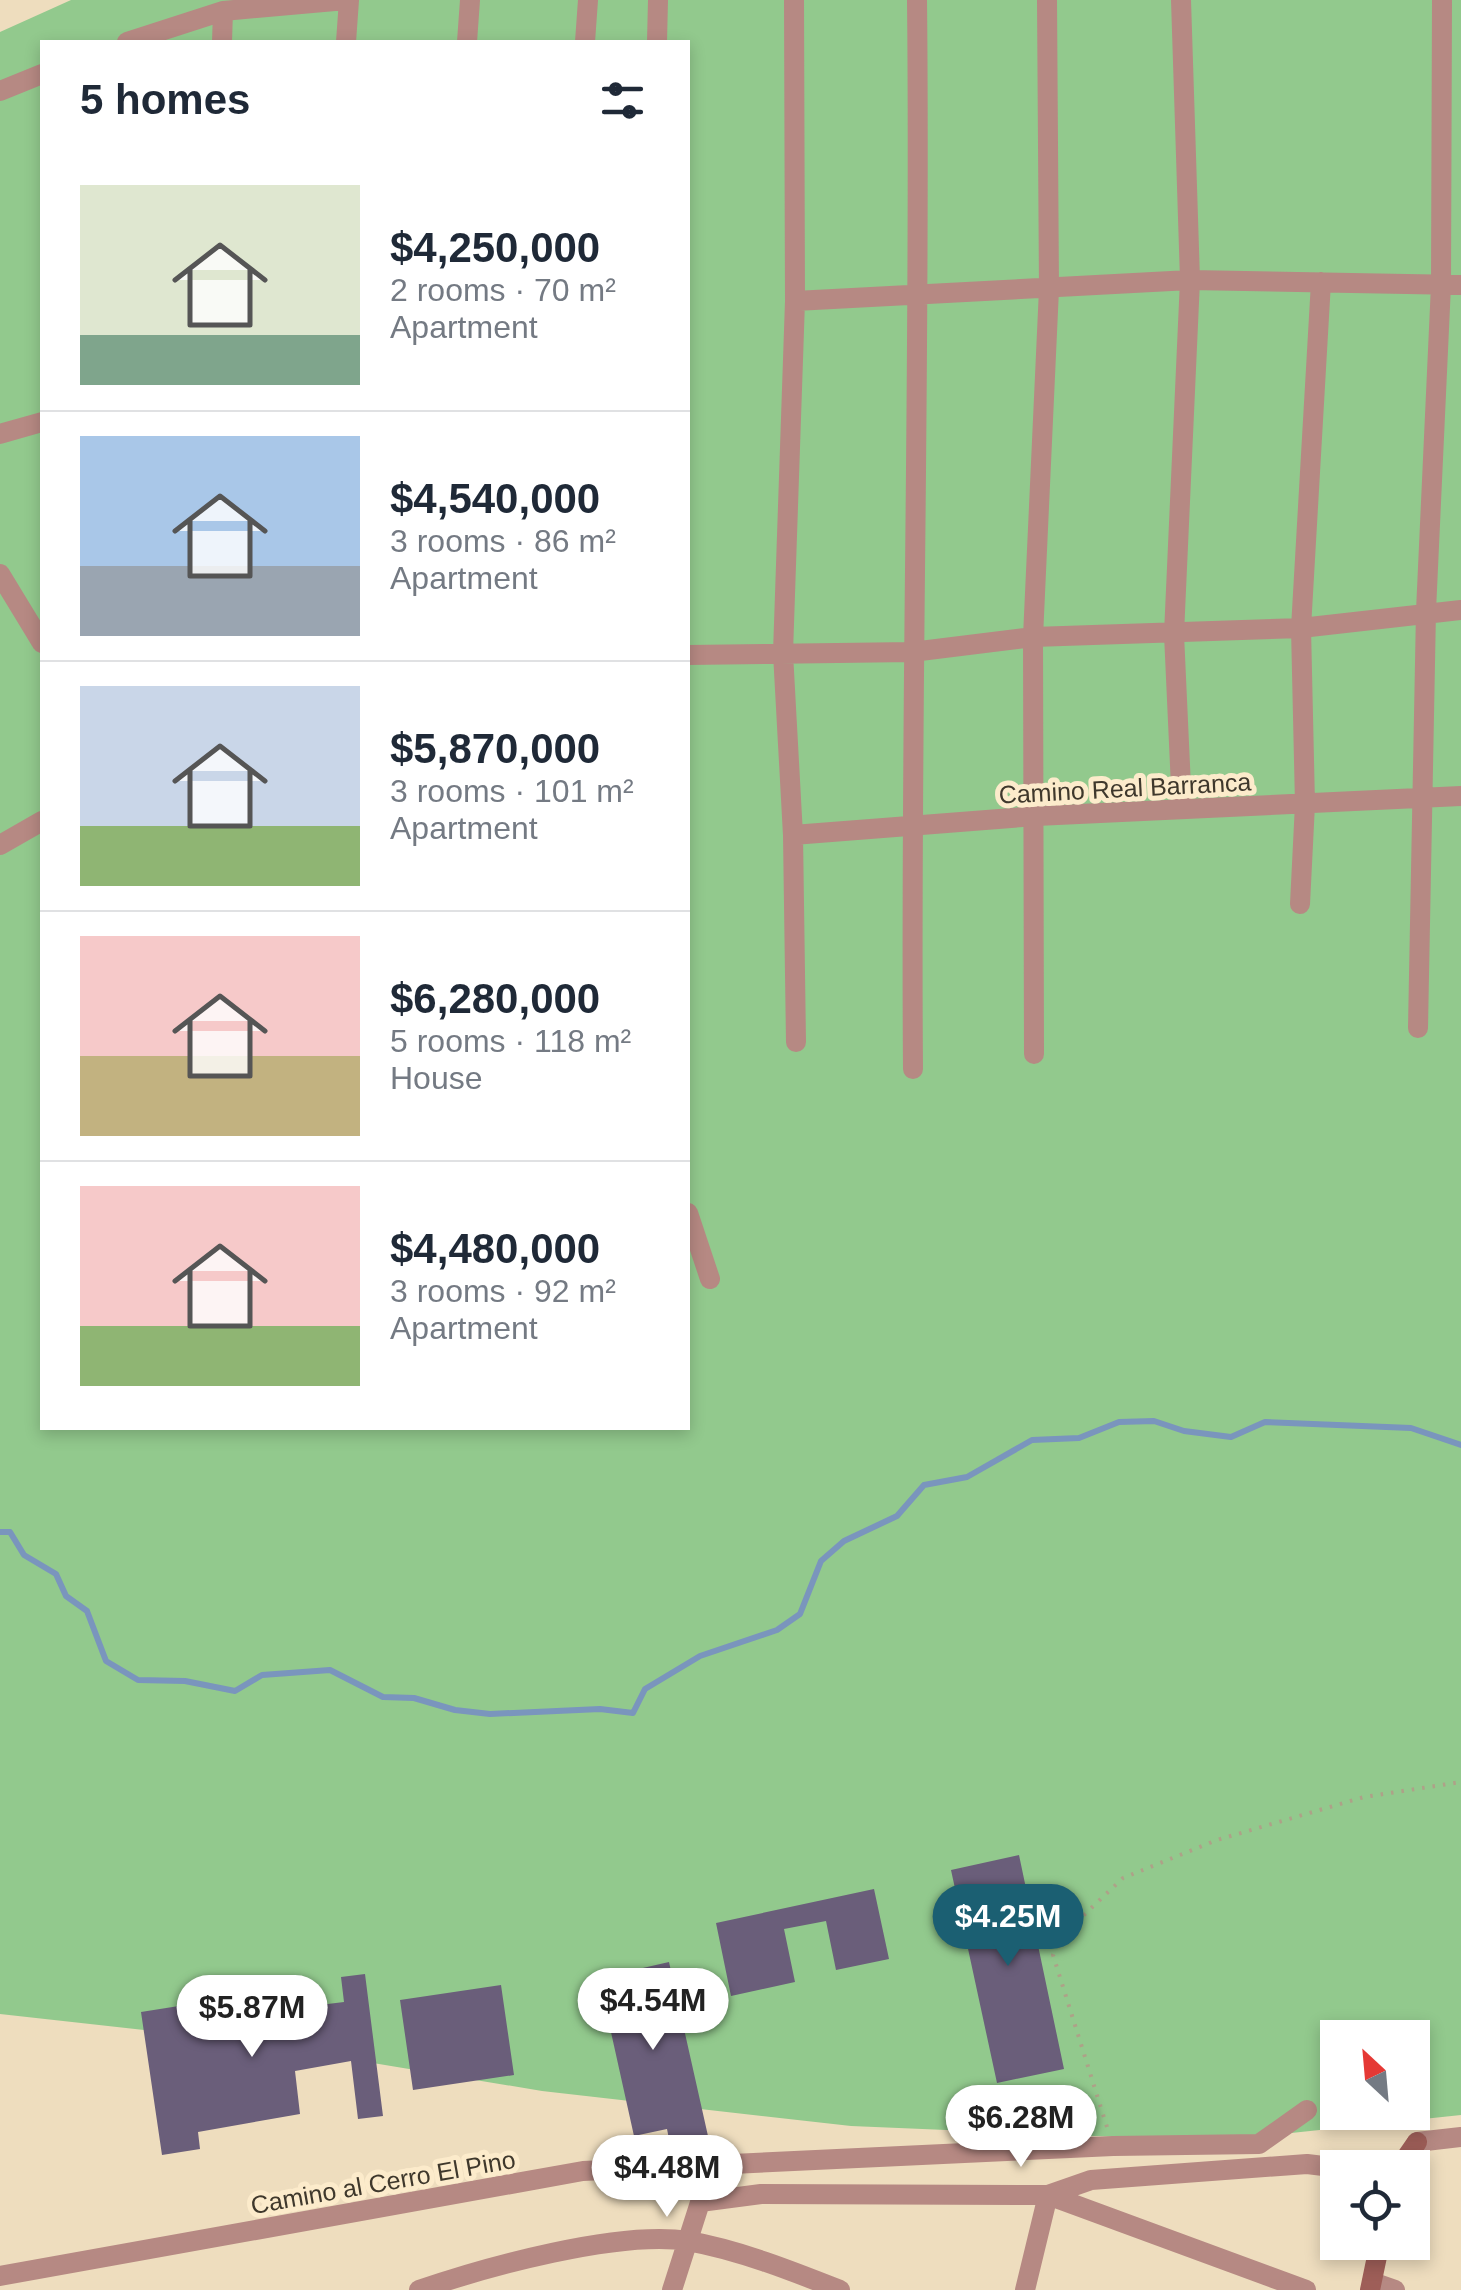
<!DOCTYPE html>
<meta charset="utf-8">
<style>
:root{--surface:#fff;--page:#f2f2f3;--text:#1f2937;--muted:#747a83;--line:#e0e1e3;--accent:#1b5f72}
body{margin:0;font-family:Helvetica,sans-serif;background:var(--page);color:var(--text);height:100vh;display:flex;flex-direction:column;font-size:38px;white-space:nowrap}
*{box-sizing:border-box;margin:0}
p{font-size:32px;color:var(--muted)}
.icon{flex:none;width:55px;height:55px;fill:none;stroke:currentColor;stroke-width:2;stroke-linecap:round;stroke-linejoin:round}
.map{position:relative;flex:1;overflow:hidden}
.drawer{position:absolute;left:40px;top:40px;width:650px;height:1390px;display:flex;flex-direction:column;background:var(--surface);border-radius:0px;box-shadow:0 5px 15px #0003}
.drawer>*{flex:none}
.needle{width:65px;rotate:334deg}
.fabs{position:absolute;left:1320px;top:2020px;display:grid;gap:20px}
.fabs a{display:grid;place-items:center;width:110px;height:110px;border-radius:0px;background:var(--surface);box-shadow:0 5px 15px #0003;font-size:50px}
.price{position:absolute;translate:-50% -85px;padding:0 22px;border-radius:35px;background:#fff;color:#222;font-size:32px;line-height:65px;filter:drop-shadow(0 2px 5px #0008)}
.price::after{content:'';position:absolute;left:50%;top:60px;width:30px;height:22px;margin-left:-15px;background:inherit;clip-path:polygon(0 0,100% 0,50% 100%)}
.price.selected{background:var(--accent);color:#fff}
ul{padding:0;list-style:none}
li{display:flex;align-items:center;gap:30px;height:250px;padding:0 40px}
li+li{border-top:2px solid var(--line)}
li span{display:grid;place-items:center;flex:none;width:280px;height:200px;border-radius:0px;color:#555}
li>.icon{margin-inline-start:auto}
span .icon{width:120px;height:120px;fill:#fffc;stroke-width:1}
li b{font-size:42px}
h2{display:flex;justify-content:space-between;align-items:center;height:120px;padding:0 40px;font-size:42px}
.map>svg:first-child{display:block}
</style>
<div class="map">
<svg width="1461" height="2290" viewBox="0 0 1461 2290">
<rect width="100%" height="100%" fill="#eeddbe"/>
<path fill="#92c98d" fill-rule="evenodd" d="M71 0H1461V2115L1215 2141 851 2126 542 2091 234 2040 0 2014V32ZM42 42H688V1428H42ZM1338 2038H1412V2112H1338Z"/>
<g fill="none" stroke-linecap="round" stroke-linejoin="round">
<path stroke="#7a95bd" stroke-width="6" d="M0 1532H10L24 1555 56 1574 66 1596 87 1611 106 1661 138 1680 185 1681 235 1691 262 1675 330 1670 383 1697 414 1698 455 1710 490 1714 600 1709 633 1713 645 1689 700 1656 777 1630 800 1614 821 1561 844 1541 897 1516 924 1485 967 1477 1032 1440 1079 1438 1119 1422 1154 1421 1184 1431 1231 1437 1265 1422 1411 1428 1461 1445"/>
</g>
<path fill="#6a5e7a" d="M1019 1855 1064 2069 997 2083 951 1870Z
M874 1889 889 1959 836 1970 826 1921 784 1929 795 1982 731 1996 716 1923Z
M669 1962 708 2136 670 2144 667 2129 634 2136 599 1978Z
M365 1974 383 2116 358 2119 351 2061 295 2071 300 2114 198 2132 200 2149 162 2155 141 2012 242 1996 243 2005 285 1999 287 2009 344 2002 341 1977Z
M501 1985 514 2075 413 2090 400 2000Z"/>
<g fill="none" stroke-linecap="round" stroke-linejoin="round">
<path stroke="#aea188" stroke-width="4" stroke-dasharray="2.5 8" stroke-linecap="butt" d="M1107 2127 1053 1955 1068 1930 1123 1878 1217 1840 1364 1797 1461 1782"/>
<path stroke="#b68983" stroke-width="20" d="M794 0 795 301 783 653 793 835 796 1042
M1181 0 1190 280 1174 634 1182 809
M127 42 223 11 346 0
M222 42 223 11
M346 42 349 0
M467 42 470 0
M585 42 588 0
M657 42 658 0
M0 91 42 74
M795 301 1190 280 1461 285
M0 434 42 422
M0 574 42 643
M688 655 912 652 1033 637 1301 628 1461 610
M793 835 1036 816 1461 796
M0 845 42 821
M1300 904 1305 804 1301 628 1321 282
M1418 1028 1426 611 1441 285 1442 0
M1034 1054 1033 637 1049 289 1047 0
M913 1069C910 713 921 357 917 0
M688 1213 710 1279
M1417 2142 1461 2137
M700 2202 761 2194 1048 2195 1091 2180 1307 2164 1340 2168
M0 2276 583 2171 1113 2146 1259 2144 1307 2110
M1372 2282 1395 2290
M419 2290C486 2267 619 2230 688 2241 739 2250 792 2271 840 2290
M672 2290 712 2165
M1025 2290 1048 2195 1306 2290"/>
<path stroke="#9e5e58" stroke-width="20" d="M1399 2168 1417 2142
M1370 2290 1380 2242"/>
</g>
<g text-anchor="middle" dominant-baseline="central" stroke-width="10" stroke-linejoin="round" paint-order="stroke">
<g font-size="25" fill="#3f382c" stroke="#fcebcb">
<text transform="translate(1125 788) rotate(-3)">Camino Real Barranca</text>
<text transform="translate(383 2182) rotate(-10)">Camino al Cerro El Pino</text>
</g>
</g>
</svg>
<div class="fabs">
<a><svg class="needle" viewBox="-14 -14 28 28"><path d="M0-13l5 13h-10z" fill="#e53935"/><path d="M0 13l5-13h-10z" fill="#747a83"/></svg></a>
<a><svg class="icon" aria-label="locate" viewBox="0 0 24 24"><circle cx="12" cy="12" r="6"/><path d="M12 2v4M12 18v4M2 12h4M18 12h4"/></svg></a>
</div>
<b class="price selected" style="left:1008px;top:1969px">$4.25M</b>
<b class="price" style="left:653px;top:2053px">$4.54M</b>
<b class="price" style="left:252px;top:2060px">$5.87M</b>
<b class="price" style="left:1021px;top:2170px">$6.28M</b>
<b class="price" style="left:667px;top:2220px">$4.48M</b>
<section class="drawer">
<h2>5 homes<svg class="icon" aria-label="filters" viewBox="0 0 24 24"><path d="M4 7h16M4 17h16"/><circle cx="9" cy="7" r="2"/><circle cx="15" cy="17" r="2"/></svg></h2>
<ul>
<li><span style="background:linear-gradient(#dfe7d0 75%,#7fa58c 0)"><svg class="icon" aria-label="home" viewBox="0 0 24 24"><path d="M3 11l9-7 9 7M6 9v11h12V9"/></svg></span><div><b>$4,250,000</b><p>2 rooms · 70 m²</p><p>Apartment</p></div></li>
<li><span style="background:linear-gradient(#a9c7e8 65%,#9aa5b1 0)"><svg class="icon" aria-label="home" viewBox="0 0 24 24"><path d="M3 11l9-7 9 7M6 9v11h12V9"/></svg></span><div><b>$4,540,000</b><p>3 rooms · 86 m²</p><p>Apartment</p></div></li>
<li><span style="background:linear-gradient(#c9d6e8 70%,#8fb573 0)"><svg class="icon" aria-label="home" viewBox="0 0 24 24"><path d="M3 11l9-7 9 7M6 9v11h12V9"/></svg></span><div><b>$5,870,000</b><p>3 rooms · 101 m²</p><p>Apartment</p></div></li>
<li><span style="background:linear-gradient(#f6c9c9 60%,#c2b280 0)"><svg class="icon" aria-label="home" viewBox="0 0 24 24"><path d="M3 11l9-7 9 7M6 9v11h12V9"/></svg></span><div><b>$6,280,000</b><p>5 rooms · 118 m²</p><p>House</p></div></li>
<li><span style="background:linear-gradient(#f6c9c9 70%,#8fb573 0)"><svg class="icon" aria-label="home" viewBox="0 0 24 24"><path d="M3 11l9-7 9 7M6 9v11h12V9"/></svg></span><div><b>$4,480,000</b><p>3 rooms · 92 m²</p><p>Apartment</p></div></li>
</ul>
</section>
</div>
